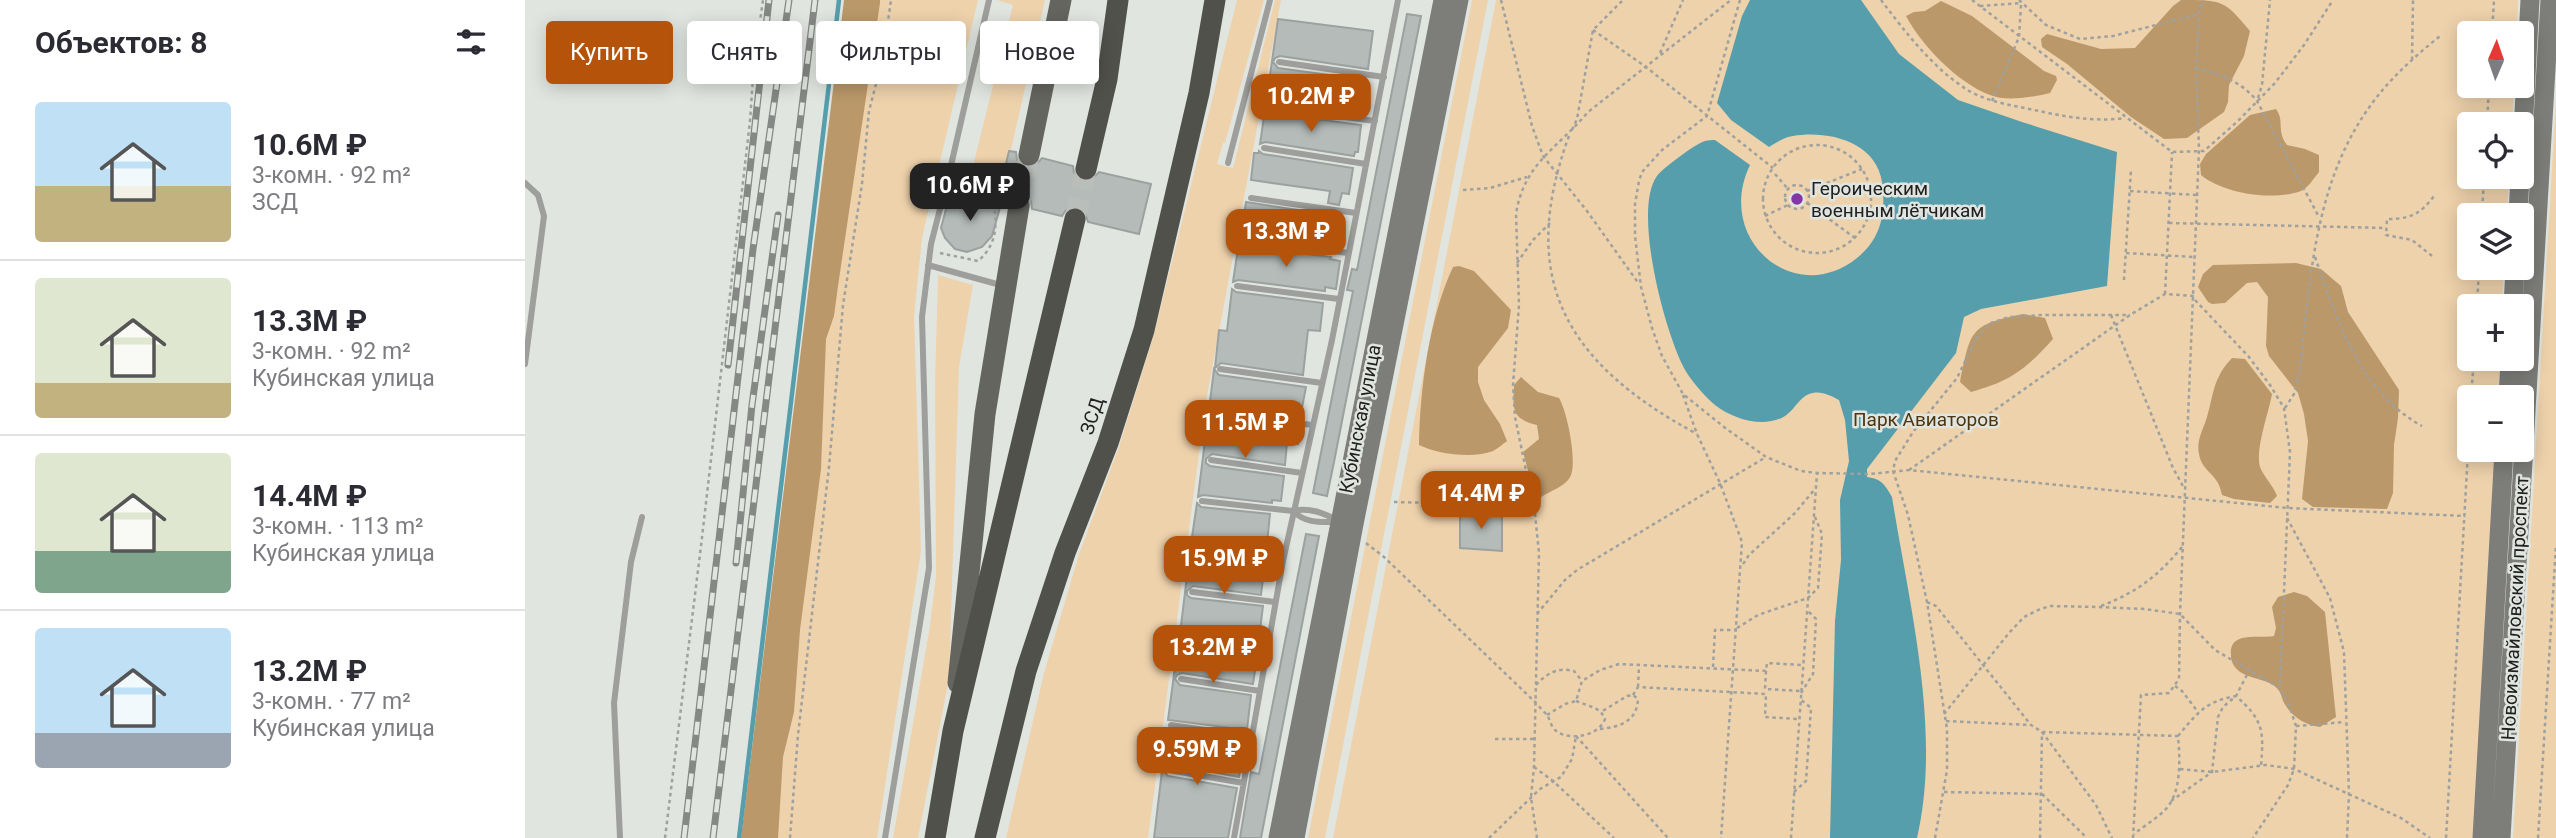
<!DOCTYPE html>
<html lang="ru">
<meta charset="utf-8">
<style>
:root{--surface:#fff;--page:#f2f2f3;--text:#2b2b33;--muted:#7c7c81;--line:#e1e1e2;--accent:#b45309}
body{margin:0;font-family:Roboto,sans-serif;background:var(--page);color:var(--text);height:100vh;display:flex;flex-direction:column;font-size:26px;white-space:nowrap}
*{box-sizing:border-box;margin:0}
p{font-size:23px;color:var(--muted)}
.icon{flex:none;width:38px;height:38px;fill:none;stroke:currentColor;stroke-width:2;stroke-linecap:round;stroke-linejoin:round}
.map{position:relative;flex:1;overflow:hidden}
.side{display:flex;flex-direction:column;background:var(--surface);width:525px}
.side>*{flex:none}
.banner{position:absolute;left:21px;top:21px;width:665px;height:63px;display:flex;gap:14px}
.needle{width:46px;rotate:2deg}
.buttons{position:absolute;left:1932px;top:21px;display:grid;gap:14px}
.buttons a{display:grid;place-items:center;width:77px;height:77px;border-radius:7px;background:var(--surface);box-shadow:0 4px 18px #0003;font-size:35px}
.price{position:absolute;translate:-50% -60px;padding:0 16px;border-radius:14px;background:var(--accent);color:#fff;font-size:23px;line-height:46px;filter:drop-shadow(0 2px 4px #0008)}
.price::after{content:'';position:absolute;left:50%;top:42px;width:21px;height:16px;margin-left:-10px;background:inherit;clip-path:polygon(0 0,100% 0,50% 100%)}
.price.on{background:#222;color:#fff}
ul{padding:0;list-style:none}
li{display:flex;align-items:center;gap:21px;height:175px;padding:0 35px}
li+li{border-top:2px solid var(--line)}
li span{display:grid;place-items:center;flex:none;width:196px;height:140px;border-radius:7px;color:#555}
li>.icon{margin-inline-start:auto}
span .icon{width:84px;height:84px;fill:#fffc;stroke-width:1}
li b{font-size:30px}
h2{display:flex;justify-content:space-between;align-items:center;height:84px;padding:0 35px;font-size:30px}
.chip{padding:0 24px;border-radius:7px;background:var(--surface);box-shadow:0 4px 18px #0003;font-size:24px;line-height:63px}
.chip.on{background:var(--accent);color:#fff}
main{display:flex;flex:1;min-height:0}
.map>svg:first-child{display:block}
</style>
<main>
<section class="side">
<h2>Объектов: 8<svg class="icon" aria-label="filters" viewBox="0 0 24 24"><path d="M4 7h16M4 17h16"/><circle cx="9" cy="7" r="2"/><circle cx="15" cy="17" r="2"/></svg></h2>
<ul>
<li><span style="background:linear-gradient(#bfe0f5 60%,#c2b280 0)"><svg class="icon" aria-label="home" viewBox="0 0 24 24"><path d="M3 11l9-7 9 7M6 9v11h12V9"/></svg></span><div><b>10.6M ₽</b><p>3-комн. · 92 m²</p><p>ЗСД</p></div></li>
<li><span style="background:linear-gradient(#dfe7d0 75%,#c2b280 0)"><svg class="icon" aria-label="home" viewBox="0 0 24 24"><path d="M3 11l9-7 9 7M6 9v11h12V9"/></svg></span><div><b>13.3M ₽</b><p>3-комн. · 92 m²</p><p>Кубинская улица</p></div></li>
<li><span style="background:linear-gradient(#dfe7d0 70%,#7fa58c 0)"><svg class="icon" aria-label="home" viewBox="0 0 24 24"><path d="M3 11l9-7 9 7M6 9v11h12V9"/></svg></span><div><b>14.4M ₽</b><p>3-комн. · 113 m²</p><p>Кубинская улица</p></div></li>
<li><span style="background:linear-gradient(#bfe0f5 75%,#9aa5b1 0)"><svg class="icon" aria-label="home" viewBox="0 0 24 24"><path d="M3 11l9-7 9 7M6 9v11h12V9"/></svg></span><div><b>13.2M ₽</b><p>3-комн. · 77 m²</p><p>Кубинская улица</p></div></li>
</ul>
</section>
<div class="map">
<svg width="2031" height="838" viewBox="0 0 2031 838">
<rect width="100%" height="100%" fill="#e1e5e0"/>
<path fill="#eed2ac" d="M320 0H453L397 238 389 316 396 551 352 838H219Z
M472 0H520L476 194 443 186 488 5Z
M712 0H739L700 143H698L692 164 708 168 750 0H756L681 401 623 838H481L519 673 554 554 594 447 629 334Z
M947 0H963L800 838H783Z
M971 0H1993L1992 33H1944V86H1989L1987 124H1944V177H1984L1982 215H1944V268H1979L1977 306H1944V359H1975L1973 397H1944V450H1970L1950 838H808Z
M2031 100V838H1988Z
M413 275 448 285 434 367 424 679 393 838H368L404 632 411 577 410 381Z"/>
<path fill="#ba986a" d="M319 0H355V3L313 286 309 316 301 339 296 469 275 630 269 712 258 757 253 838H216Z
M1656 0C1698 0 1699 0 1725 31L1719 56 1704 85 1703 102 1699 112 1662 138 1639 139 1606 117 1542 64 1517 47 1516 39 1522 34 1576 49 1610 48 1648 6Z
M1416 1 1447 16 1519 71 1531 76 1532 80 1525 93C1509 97 1481 102 1465 95 1433 83 1397 46 1381 16L1389 12 1400 11Z
M1751 109C1760 121 1751 130 1762 145L1780 149 1794 155V172C1789 178 1783 188 1776 191 1748 201 1699 194 1676 175L1675 164 1681 154 1725 115Z
M1771 263 1796 269 1816 286 1823 312 1874 390 1873 418 1869 445 1868 493 1862 509 1788 507 1777 499 1783 441 1779 414 1773 393 1744 356 1741 346 1743 297 1732 282 1722 283 1700 303 1687 304 1683 302 1673 287 1678 274 1688 265Z
M934 266 949 271 986 310 983 328 953 367V382L959 400 975 424 982 441C978 444 972 449 968 451 948 459 912 454 894 445 895 388 904 318 928 267Z
M1498 314 1520 318 1528 339C1501 369 1486 381 1446 392L1435 382C1446 330 1444 325 1498 314Z
M1707 358 1720 359 1747 394C1744 412 1730 449 1735 467 1739 477 1748 485 1752 496L1745 503 1709 499 1697 495C1693 472 1677 473 1674 454 1671 441 1678 430 1682 417 1689 393 1688 378 1707 358Z
M996 377 1013 392 1034 398C1042 411 1052 460 1046 475 1041 487 1024 491 1015 498L1008 489 998 452 1014 439 1012 425C986 419 988 409 989 385Z
M1769 592 1782 596 1800 612 1811 717 1795 727C1780 725 1767 717 1759 703 1756 696 1756 690 1748 685 1739 679 1727 679 1717 673 1711 670 1706 663 1706 656 1703 630 1734 639 1749 636L1751 628 1747 607 1753 597Z"/>
<path fill="#569eac" d="M1225 0H1336L1374 54 1433 100 1497 122 1592 152 1582 286 1456 309 1439 317 1431 353 1342 469V477C1357 479 1360 485 1367 497 1384 604 1417 731 1392 838H1305L1310 621 1316 560 1315 500 1324 461 1320 420 1314 400C1306 396 1297 391 1288 393 1275 395 1270 410 1260 416 1239 429 1208 419 1190 405 1179 396 1165 379 1159 368 1140 332 1107 210 1132 176 1138 168 1170 144 1180 141 1183 140 1187 140 1190 140L1225 165C1189 240 1270 308 1332 258 1357 238 1361 212 1357 182 1351 141 1302 130 1268 136 1259 137 1251 143 1244 147L1206 120 1192 103 1217 16Z"/>
<g fill="none" stroke-linecap="round" stroke-linejoin="round">
<path stroke="#569eac" stroke-width="4.5" d="M214 838 314 0"/>
</g>
<path fill="#b4bbb9" stroke="#9aa19f" stroke-width="2" d="M882 14 896 16 809 462 802 496 788 493 828 291 822 290 827 269 832 270Z
M753 19 848 31 843 69 755 56 750 58 748 62 753 68 842 80 838 114 746 101 741 103Z
M740 110 744 113 836 125 833 152H830L829 156 740 142 735 144Z
M484 151 491 152 492 160 501 168 509 167 517 158 548 166 549 173 557 182 565 181 574 172 626 184 614 234 563 222 559 210 552 206 541 210 537 216 507 209 506 201 497 193 489 194 481 203 472 201Z
M734 151 738 154 828 168 824 194 817 193 814 205 803 203 805 191 726 180 729 153H734Z
M442 197 476 204 467 236 457 247 442 252 430 249 420 238 416 228 421 209 428 201Z
M721 202 813 216 807 245 722 234 716 237Z
M716 242 720 246 806 257 805 259 815 261 811 289 800 287V291L713 280 708 282 713 248H715Z
M707 289 711 292 798 303 795 331 783 330 778 375 696 363 690 368 694 330 702 331Z
M689 369 694 375 781 387 775 418 689 408 684 410Z
M683 417 687 420 774 429 773 444 762 442 760 465 687 454 681 459V463L685 466 759 476 756 501 747 500V503L678 495 673 497Z
M672 503 676 507 745 514 741 553 671 542 666 544Z
M977 512V551L935 548V514Z
M781 534 794 536 736 838H715L726 772 734 774Z
M665 551 669 554 749 565 747 579 738 578 736 595 668 586 662 591V595L666 598 738 606 734 638 661 630 655 634Z
M654 637 659 642 733 650 728 684 657 673 652 675 650 679 655 685 726 695 722 730 643 720Z
M642 729 720 742 714 777 645 764 640 766 638 770 643 776 712 788 703 838H629Z"/>
<g fill="none" stroke-linecap="round" stroke-linejoin="round">
<path stroke="#babeba" stroke-width="21" stroke-dasharray="21 10" stroke-linecap="butt" d="M494 206 504 155"/>
<path stroke="#babeba" stroke-width="21" stroke-dasharray="21 10" stroke-linecap="butt" d="M550 219 561 169"/>
<path stroke="#9ea19e" stroke-width="2.5" stroke-dasharray="3.5 3.5" stroke-linecap="butt" d="M976 0 1007 126 1018 156 1062 211 1114 284
M1215 0 1182 116 1137 150 1117 172 1114 181 1110 204V236L1116 287 1127 328 1137 356 1158 394 1199 427 1241 457 1276 471 1292 473 1345 474 1384 470 1762 508 1940 516
M1356 0C1381 33 1410 71 1446 92 1467 103 1491 106 1514 111 1542 117 1570 122 1600 118
M1447 0 1647 152 1679 151 1713 121 1750 83 1779 45 1808 0
M1494 0 1521 25 1555 39 1588 36 1674 14
M1455 6 1496 3
M1068 30 1121 67 1248 168
M1967 33 1969 0
M1135 53 1158 0
M1887 60 1888 0
M1671 68C1695 74 1716 81 1732 101L1794 217
M1733 98 1737 85 1745 0
M1467 101 1494 37 1496 5
M1962 124 1964 86
M1047 130 1052 119 1068 30 1098 0
M1044 136C991 280 1042 364 1172 434
M1238 199a54 54 0 1 1 108 0a54 54 0 1 1-108 0Z
M1250 174 1263 189
M1260 197a12 12 0 1 1 24 0a12 12 0 1 1-24 0Z
M938 190 965 188 1002 177
M1282 191 1337 169
M1605 191 1672 195
M1282 203 1330 238
M1957 215 1959 177
M1240 216 1263 205
M1644 223 1861 228
M415 253 453 261C473 244 473 222 467 197L430 188
M1601 253 1669 257
M1907 256 1887 240 1861 235 1862 219C1884 219 1895 215 1909 196
M1790 257C1812 320 1835 392 1897 426
M992 263 1008 240 1025 223
M1599 280 1606 170
M1640 294 1647 152
M1670 300 1724 357 1745 385 1759 408 1765 452 1755 686
M1952 306 1954 268
M1586 315 1648 468 1659 488
M1158 395 1172 434 1195 483 1217 542 1196 838
M1946 397 1949 359
M1760 408 1769 394 1774 376C1785 285 1788 187 1843 109 1863 80 1888 58 1915 36
M1384 470 1605 315 1640 294 1669 296
M869 502 1008 505
M1762 518 1805 598 1819 652 1824 794 1822 838
M841 543 859 557 1010 702C1014 706 1018 711 1022 715 1025 719 1026 727 1030 730 1044 742 1074 736 1080 719L1076 712 1070 708 1051 701
M1218 564 1224 555 1269 514 1290 489
M1402 602 1411 606 1506 725 1517 732 1571 805 1587 838
M1576 606C1612 592 1632 577 1657 547
M1012 614 1040 580 1052 570 1241 457
M1212 628 1233 615 1283 598 1293 588 1297 534 1290 517
M1188 667 1190 630H1212
M1241 671 1240 689 1275 691
M1011 685C1022 673 1033 667 1049 671L1057 681
M1650 686 1657 691 1673 712
M1113 687 1114 666
M1276 693 1288 674 1291 619 1282 610
M1108 695 1113 687 1241 694 1240 717 1273 719
M1419 714 1484 633 1499 617 1513 610 1525 606 1573 607 1620 609 1655 614 1690 650 1755 688 1764 705 1771 726 1769 769 1763 785 1728 838
M1022 715 1040 704 1051 701 1057 681 1075 670 1094 664 1241 671 1242 663 1277 665
M1421 721 1505 725
M1771 726 1820 722
M1075 729C1094 727 1112 722 1113 699L1108 695 1102 696 1076 712
M1517 732 1653 736C1655 758 1657 793 1640 810 1631 819 1619 826 1609 834
M1051 736 1143 838
M1653 736C1672 713 1681 701 1711 696 1738 720 1739 730 1736 766
M970 739H1009
M1009 767 1028 781 1089 838
M1655 769 1687 772 1741 765 1769 769 1876 818 1905 838
M1269 792 1281 781 1286 708 1275 699
M1419 792 1517 794 1562 838
M1646 801 1687 772 1693 717 1698 707 1711 696 1724 671
M140 838 176 546 225 121 229 63 238 0
M265 838 273 735 304 467 318 305 337 184 344 111 358 57 366 0
M964 838 1015 789 1036 777 1047 759 1051 736
M1012 838 1006 797 1009 767 1014 553 1010 514 990 417 988 385 994 305 991 214C999 163 1032 149 1063 112L1206 0
M1266 838 1292 473
M1410 838 1422 770V729L1402 602 1383 515 1368 471 1370 461 1388 432 1432 378 1452 337 1466 323 1484 317 1518 315H1605
M1515 838 1517 732
M1608 838 1616 695 1644 693 1654 679 1655 614 1674 149 1671 68 1674 14 1678 0
M1921 838 1944 434
M2013 838 2031 545"/>
<path stroke="#9e9e9c" stroke-width="6" d="M754 62 859 77
M745 107 850 121
M739 148 841 164
M703 163 745 0
M0 183 13 195 19 216 0 364
M726 198 831 213
M721 240 823 253
M403 265 479 286
M712 286 814 299
M695 369 797 383
M688 414 788 425
M686 460 777 473
M677 501 768 511C785 507 798 513 814 521
M768 511C781 524 796 522 813 522
M670 548 758 561
M667 592 750 602
M660 636 743 645
M656 679 735 691
M646 725 728 737
M644 770 718 783
M95 838 89 703 106 562 117 517
M360 838 404 568 397 317 406 244 424 174 464 0
M709 838 758 561 807 340 873 0"/>
<path stroke="#7d7d79" stroke-width="19" d="M1997 150 2005 0
M1993 215 1995 177
M1988 306 1990 268
M1983 397 1985 359
M753 838 918 0
M770 838 829 524 934 0
M1957 838 1979 450
M1976 838 2025 0"/>
<path stroke="#656560" stroke-width="21" d="M504 155 536 0
M433 683 460 414 494 206"/>
<path stroke="#50514b" stroke-width="21" d="M561 169 582 79 593 0
M410 838 428 731 550 219
M460 838 501 671 540 553 583 443 619 330 674 93 690 0"/>
<g stroke="#858885" stroke-width="7">
<path id="rail" d="M203 365 244 0
M211 563 227 405 253 215
M159 838 228 249 264 0
M188 838 290 0"/>
</g>
<use href="#rail" stroke="#e1e5e0" stroke-width="4.5" stroke-dasharray="13" stroke-linecap="butt"/>
</g>
<circle fill="#8436a6" stroke="#e1e5e0" stroke-width="2.5" cx="1272" cy="199" r="7"/>
<g text-anchor="middle" dominant-baseline="central" stroke-width="5" stroke-linejoin="round" paint-order="stroke">
<g font-size="19" fill="#202120" stroke="#e1e5e0" text-anchor="start">
<text x="1286" y="188">Героическим<tspan x="1286" dy="22">военным лётчикам</tspan></text>
</g>
<g font-size="19" fill="#202120" stroke="#e1e5e0">
<text transform="translate(567 416) rotate(-72)">ЗСД</text>
<text transform="translate(835 419) rotate(-79)">Кубинская улица</text>
<text transform="translate(1990 608) rotate(-87)">Новоизмайловский проспект</text>
</g>
<g font-size="19" fill="#4d350f" stroke="#e1e5e0">
<text x="1401" y="419">Парк Авиаторов</text>
</g>
</g>
</svg>
<div class="buttons">
<a><svg class="needle" viewBox="-14 -14 28 28"><path d="M0-13l5 13h-10z" fill="#e53935"/><path d="M0 13l5-13h-10z" fill="#7c7c81"/></svg></a>
<a><svg class="icon" aria-label="locate" viewBox="0 0 24 24"><circle cx="12" cy="12" r="6"/><path d="M12 2v4M12 18v4M2 12h4M18 12h4"/></svg></a>
<a><svg class="icon" aria-label="layers" viewBox="0 0 24 24"><path d="M12 4l9 5-9 5-9-5zM3 14l9 5 9-5"/></svg></a>
<a>+</a>
<a>−</a>
</div>
<b class="price" style="left:786px;top:134px">10.2M ₽</b>
<b class="price on" style="left:445px;top:223px">10.6M ₽</b>
<b class="price" style="left:761px;top:269px">13.3M ₽</b>
<b class="price" style="left:720px;top:460px">11.5M ₽</b>
<b class="price" style="left:956px;top:531px">14.4M ₽</b>
<b class="price" style="left:699px;top:596px">15.9M ₽</b>
<b class="price" style="left:688px;top:685px">13.2M ₽</b>
<b class="price" style="left:672px;top:787px">9.59M ₽</b>
<div class="banner">
<a class="chip on">Купить</a>
<a class="chip">Снять</a>
<a class="chip">Фильтры</a>
<a class="chip">Новое</a>
</div>
</div>
</main>
